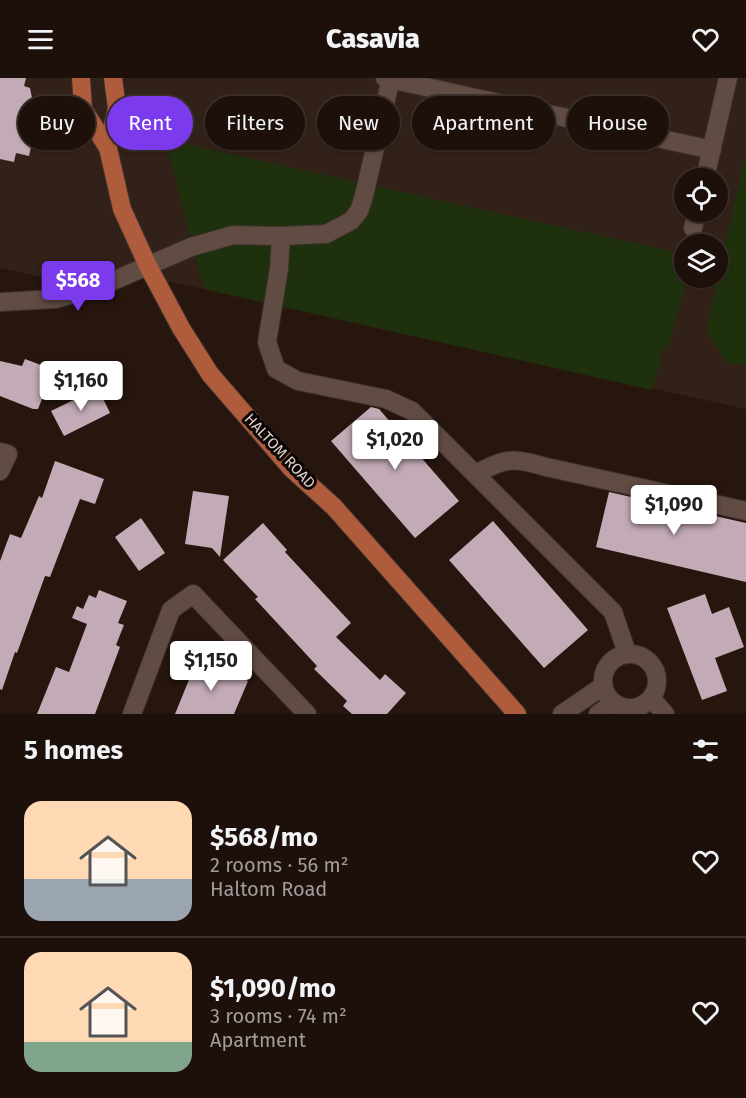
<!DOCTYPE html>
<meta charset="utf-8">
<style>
:root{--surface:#1d100a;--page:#251913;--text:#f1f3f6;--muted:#a09d9c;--line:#3b302b;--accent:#7c3aed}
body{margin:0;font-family:"Fira Sans",sans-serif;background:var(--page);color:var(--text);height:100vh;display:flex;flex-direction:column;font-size:22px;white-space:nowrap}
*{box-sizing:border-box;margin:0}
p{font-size:20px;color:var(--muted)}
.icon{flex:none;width:33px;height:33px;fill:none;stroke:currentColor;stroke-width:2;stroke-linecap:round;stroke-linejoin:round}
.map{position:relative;height:636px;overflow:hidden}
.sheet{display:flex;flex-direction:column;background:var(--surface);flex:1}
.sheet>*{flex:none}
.guide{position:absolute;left:18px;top:18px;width:711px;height:54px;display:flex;gap:12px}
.controls{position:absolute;left:674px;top:90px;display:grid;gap:12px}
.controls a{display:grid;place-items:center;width:54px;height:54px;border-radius:50%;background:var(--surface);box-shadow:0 2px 4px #0004,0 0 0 2px var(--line);font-size:30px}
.price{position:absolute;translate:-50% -51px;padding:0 14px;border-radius:6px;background:#fff;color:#222;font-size:20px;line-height:39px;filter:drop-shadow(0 2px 3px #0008)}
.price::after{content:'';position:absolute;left:50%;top:36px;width:18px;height:14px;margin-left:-9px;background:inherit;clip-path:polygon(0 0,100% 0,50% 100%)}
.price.active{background:var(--accent);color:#fff}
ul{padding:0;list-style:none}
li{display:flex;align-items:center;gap:18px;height:150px;padding:0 24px}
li+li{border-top:2px solid var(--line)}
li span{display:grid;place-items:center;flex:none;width:168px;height:120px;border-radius:18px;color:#555}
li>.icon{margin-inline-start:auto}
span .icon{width:72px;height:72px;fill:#fffc;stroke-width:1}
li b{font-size:26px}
h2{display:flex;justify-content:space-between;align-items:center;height:72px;padding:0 24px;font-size:26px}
.pill{padding:0 21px;border-radius:27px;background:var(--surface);box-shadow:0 2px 4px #0004,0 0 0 2px var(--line);font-size:21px;line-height:54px}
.pill.active{background:var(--accent);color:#fff}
header{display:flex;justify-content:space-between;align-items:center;height:78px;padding:0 24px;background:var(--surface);font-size:27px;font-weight:800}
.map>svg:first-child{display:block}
</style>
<header><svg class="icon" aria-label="menu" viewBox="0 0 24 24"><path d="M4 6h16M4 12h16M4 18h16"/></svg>Casavia<svg class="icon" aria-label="heart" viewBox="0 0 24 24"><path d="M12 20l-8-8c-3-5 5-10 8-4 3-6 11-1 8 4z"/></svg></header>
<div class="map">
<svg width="746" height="636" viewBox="0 0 746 636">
<rect width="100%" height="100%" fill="#27160e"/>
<path fill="#322119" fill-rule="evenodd" d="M0 0H746V331L94 187 89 209 0 190ZM684 100H717V134H684ZM684 166H717V200H684Z"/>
<path fill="#1f310c" d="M176 64 684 176V200H687L669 268 663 273 652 312 204 211 166 65Z
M746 73V288L726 284 706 253Z"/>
<path fill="#c2aab6" d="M0 0H26L24 8 30 10 32 20 31 40 37 42 29 78 16 75 14 84 0 81Z
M25 281 54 292 38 331H33L0 318V283L22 288Z
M98 310 110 335 64 358 51 333Z
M371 329 379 331 459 423 415 460 331 363Z
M55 383 104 401 95 426 80 421 50 499 45 498 17 575 15 574 2 612 0 611V483L10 456 21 460 39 418 42 420Z
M193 413 229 418 220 479 212 470 185 466Z
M609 414 746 445V504L596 469Z
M141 440 165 475 139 493 115 459Z
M493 443 588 552 544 590 449 482Z
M263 445 287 472 285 474 351 545 336 559 380 602 385 596 406 615 387 636H352L343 628 347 623 314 591 317 588 255 521 258 519 223 482Z
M99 512 127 523 118 545 124 547 116 567 120 569 95 636H37L56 589 69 594 87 546 72 540 77 528 83 531 89 517 96 520Z
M705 516 712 536 729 529 744 569 715 580 727 613 702 622 667 530Z
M197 582 248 603 234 636H175Z"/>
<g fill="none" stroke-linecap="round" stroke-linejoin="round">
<g stroke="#3d302d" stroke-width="20">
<path id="minor" d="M385 0 712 72
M705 100 728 0
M693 150 697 134
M281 158 279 191 267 264 276 291 298 303 386 321 412 333 613 534 627 575
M0 224 55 221 99 209 191 169 233 157 281 158 326 156 351 143 359 133 364 118 391 0
M0 374 8 376 0 393
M475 396C506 380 513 379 546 389L746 433
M603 603a27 27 0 1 1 54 0a27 27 0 1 1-54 0Z
M651 620 665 636
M132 636 171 532 193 516 307 636
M562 636 603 608
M598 636 614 625"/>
</g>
<g stroke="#3d302d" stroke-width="20">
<path id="major" d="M81 0 83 31 108 70 122 131 148 188 181 250 210 296 292 391 334 429 517 636
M108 70 117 30 113 0"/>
</g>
<use href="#minor" stroke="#614c43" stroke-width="18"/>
<use href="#major" stroke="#ae5c3b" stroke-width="18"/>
</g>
<g text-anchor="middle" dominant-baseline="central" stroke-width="6" stroke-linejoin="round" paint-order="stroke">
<g font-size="15" fill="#ded1cc" stroke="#0a0403">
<text transform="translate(280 373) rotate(47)">HALTOM ROAD</text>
</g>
</g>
</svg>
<div class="controls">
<a><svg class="icon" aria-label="locate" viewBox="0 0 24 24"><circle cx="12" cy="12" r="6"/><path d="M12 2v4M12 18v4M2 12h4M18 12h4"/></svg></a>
<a><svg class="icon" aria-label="layers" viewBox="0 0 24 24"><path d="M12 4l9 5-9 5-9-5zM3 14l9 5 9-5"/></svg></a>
</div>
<b class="price active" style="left:78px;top:234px">$568</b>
<b class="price" style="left:81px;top:334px">$1,160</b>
<b class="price" style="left:395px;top:393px">$1,020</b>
<b class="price" style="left:674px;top:458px">$1,090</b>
<b class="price" style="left:211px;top:614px">$1,150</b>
<div class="guide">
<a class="pill">Buy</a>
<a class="pill active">Rent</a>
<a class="pill">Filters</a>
<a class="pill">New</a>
<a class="pill">Apartment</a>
<a class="pill">House</a>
</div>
</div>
<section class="sheet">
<h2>5 homes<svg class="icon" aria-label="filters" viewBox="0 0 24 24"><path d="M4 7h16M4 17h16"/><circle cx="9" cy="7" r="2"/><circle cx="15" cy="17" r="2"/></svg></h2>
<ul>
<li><span style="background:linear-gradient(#ffd9b3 65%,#9aa5b1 0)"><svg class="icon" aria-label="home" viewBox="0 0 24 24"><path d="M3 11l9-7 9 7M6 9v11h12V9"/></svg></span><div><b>$568/mo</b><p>2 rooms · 56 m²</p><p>Haltom Road</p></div><svg class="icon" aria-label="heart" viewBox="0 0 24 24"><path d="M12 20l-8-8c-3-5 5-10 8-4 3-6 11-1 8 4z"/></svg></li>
<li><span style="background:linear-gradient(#ffd9b3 75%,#7fa58c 0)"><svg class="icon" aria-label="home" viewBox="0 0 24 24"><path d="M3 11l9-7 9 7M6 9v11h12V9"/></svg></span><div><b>$1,090/mo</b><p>3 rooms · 74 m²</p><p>Apartment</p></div><svg class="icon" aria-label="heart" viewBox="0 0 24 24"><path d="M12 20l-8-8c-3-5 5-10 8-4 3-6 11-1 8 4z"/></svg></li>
</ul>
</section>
